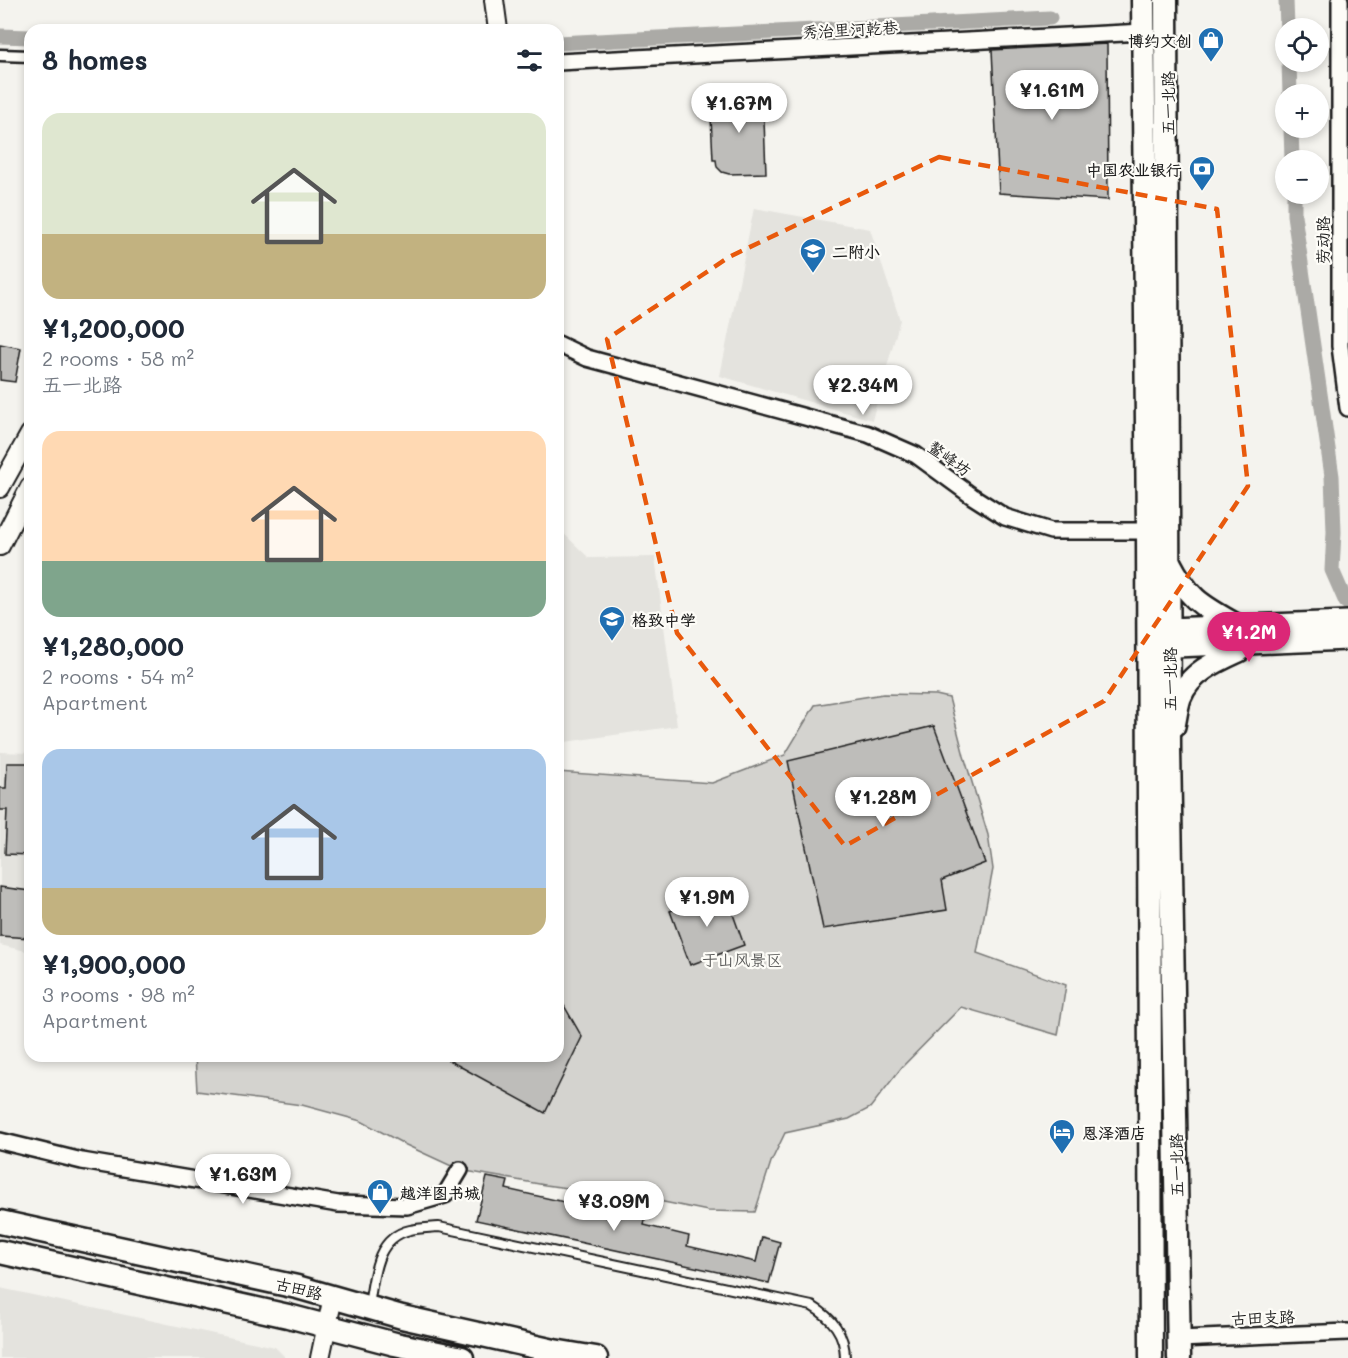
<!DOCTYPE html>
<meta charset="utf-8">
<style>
:root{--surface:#fff;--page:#f2f2f3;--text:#1f2937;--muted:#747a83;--accent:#db2777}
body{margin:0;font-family:Mali,"LXGW WenKai TC",sans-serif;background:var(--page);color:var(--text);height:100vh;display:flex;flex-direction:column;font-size:22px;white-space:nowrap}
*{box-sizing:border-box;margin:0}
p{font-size:20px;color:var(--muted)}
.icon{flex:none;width:33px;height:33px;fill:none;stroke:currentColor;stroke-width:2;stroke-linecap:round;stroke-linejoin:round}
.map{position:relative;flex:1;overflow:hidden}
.panel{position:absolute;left:24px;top:24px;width:540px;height:1038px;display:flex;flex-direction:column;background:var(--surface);border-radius:18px;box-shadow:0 3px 9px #0003}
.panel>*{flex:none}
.tools{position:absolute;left:1275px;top:18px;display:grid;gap:12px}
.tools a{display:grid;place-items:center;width:54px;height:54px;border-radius:50%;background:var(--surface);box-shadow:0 3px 9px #0003;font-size:30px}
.price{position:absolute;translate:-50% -51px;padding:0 14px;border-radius:21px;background:#fff;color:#222;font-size:20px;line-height:39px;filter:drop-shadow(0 2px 3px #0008)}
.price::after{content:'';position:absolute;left:50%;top:36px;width:18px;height:14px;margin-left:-9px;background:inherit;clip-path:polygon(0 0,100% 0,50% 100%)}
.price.on{background:var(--accent);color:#fff}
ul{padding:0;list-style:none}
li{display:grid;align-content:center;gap:12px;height:318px;padding:0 18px}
li span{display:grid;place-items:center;height:186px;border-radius:18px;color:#555}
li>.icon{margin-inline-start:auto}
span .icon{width:108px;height:108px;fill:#fffc;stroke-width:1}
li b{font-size:26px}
h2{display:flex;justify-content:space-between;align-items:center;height:72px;padding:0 18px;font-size:26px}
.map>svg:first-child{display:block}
</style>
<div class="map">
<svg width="1348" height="1358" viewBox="0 0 1348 1358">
<rect width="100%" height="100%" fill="#f4f3ee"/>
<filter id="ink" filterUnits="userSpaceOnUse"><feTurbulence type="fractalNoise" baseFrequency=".0167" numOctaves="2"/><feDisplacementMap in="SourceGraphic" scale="12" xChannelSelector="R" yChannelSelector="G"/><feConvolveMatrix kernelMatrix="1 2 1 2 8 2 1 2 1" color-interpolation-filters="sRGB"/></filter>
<g filter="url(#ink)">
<path fill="#e4e3de" d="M754 208 870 229 900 320 872 420 720 376Z
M558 528 589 558 655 557 677 726 558 743Z
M0 752 30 753V952L0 945Z
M0 1288 275 1347 284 1356V1358H0Z"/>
<path fill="#d4d3cf" stroke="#787876" stroke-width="1.5" d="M883 694 936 695 949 698 964 756 988 835 993 869 977 953 1066 985 1058 1035 961 1007 902 1067 870 1108 849 1119 785 1133 771 1162 755 1212 708 1211 644 1198 545 1185 460 1170 406 1145 361 1121 302 1105 197 1091 195 1056H558V772L712 783 785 755 815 705Z"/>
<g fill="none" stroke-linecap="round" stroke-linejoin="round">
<path stroke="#abaaa6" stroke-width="15" d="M1286 0 1287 28
M0 36 30 37
M558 43 1050 18
M1289 62 1290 94
M1291 128 1292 160
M1294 194V215L1332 476 1334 532 1332 570 1346 602"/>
</g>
<path fill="#bebdba" stroke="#1c1c1c" stroke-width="1.5" d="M1107 44 1108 200 999 193 992 50Z
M763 94 766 173 729 174 722 172 717 167 716 160H713L710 96Z
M0 344 21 348 15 382 0 380Z
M934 726 985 863 942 880 947 910 823 929 788 761Z
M7 763H30V855L5 854 7 810H0V788H6Z
M0 887 30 891V938L0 936Z
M725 892 744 945 690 965 670 911Z
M558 995 582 1037 545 1113 441 1056H558Z
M487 1177 508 1181 506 1189 569 1203 568 1209 612 1218 616 1203 647 1209 644 1225 689 1236 687 1246 756 1262 762 1237 780 1242 769 1283 476 1220Z"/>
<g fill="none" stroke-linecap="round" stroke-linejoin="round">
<g stroke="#1c1c1c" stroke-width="12">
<path id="service" d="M369 1305C374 1277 375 1238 410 1230 419 1228 429 1228 439 1227L812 1306C832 1318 845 1333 845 1358"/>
</g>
<g stroke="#1c1c1c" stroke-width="15">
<path id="pedestrian" d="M0 55 30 56"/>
</g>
<g stroke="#1c1c1c" stroke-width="20">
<path id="minor" d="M1340 0V346L1348 408
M558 62 1144 32
M558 344 587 358 868 434 916 455 972 496 1005 517 1051 531H1148
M0 1141 82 1161 338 1204 407 1206 445 1195 460 1170
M1179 1339 1348 1332"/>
</g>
<g stroke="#1c1c1c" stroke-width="22">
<path id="tertiary" d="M494 0 498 30
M0 488 30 434
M0 546 30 487
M320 1358 333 1297"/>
</g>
<g stroke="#1c1c1c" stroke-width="26">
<path id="secondary" d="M1169 561C1189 600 1201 605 1238 626
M1151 626 1168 629 1348 622
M1151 647 1348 639
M1174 726C1176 717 1177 707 1180 698 1189 673 1217 661 1239 651L1240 644"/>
</g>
<g stroke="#1c1c1c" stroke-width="27">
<path id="primary" d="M1143 0 1148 531 1151 1358
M1166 0 1169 747 1179 1358
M0 1222 297 1287 402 1317 554 1351 596 1358
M0 1252 288 1316 395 1344 462 1358"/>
</g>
<use href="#service" stroke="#fdfcf7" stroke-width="8"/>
<use href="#pedestrian" stroke="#fdfcf7" stroke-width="10"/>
<use href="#minor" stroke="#fdfcf7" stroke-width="15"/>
<use href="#tertiary" stroke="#fdfcf7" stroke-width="18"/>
<use href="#secondary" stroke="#fdfcf7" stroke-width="21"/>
<use href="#primary" stroke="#fdfcf7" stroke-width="22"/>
</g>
</g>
<path fill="none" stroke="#e8590c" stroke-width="4.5" stroke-dasharray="12 8" stroke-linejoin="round" d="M939 157 1217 209 1248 486 1104 701 845 846 677 633 607 339 729 257Z"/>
<defs>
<g id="shop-pin" transform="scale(1.35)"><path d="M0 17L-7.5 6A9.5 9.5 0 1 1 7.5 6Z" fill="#1f6fb2" stroke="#fdfcf7"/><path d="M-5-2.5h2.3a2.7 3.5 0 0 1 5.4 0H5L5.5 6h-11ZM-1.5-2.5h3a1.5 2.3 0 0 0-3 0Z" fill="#fff"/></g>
<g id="bank-pin" transform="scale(1.35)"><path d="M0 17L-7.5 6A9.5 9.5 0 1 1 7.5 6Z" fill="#1f6fb2" stroke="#fdfcf7"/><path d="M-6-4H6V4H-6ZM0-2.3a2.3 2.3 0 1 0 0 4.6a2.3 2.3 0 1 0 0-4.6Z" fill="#fff"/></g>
<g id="school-pin" transform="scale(1.35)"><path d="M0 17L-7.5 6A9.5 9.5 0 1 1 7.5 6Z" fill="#1f6fb2" stroke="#fdfcf7"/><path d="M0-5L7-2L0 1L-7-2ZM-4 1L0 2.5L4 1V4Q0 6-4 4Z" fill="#fff"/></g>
<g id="hotel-pin" transform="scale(1.35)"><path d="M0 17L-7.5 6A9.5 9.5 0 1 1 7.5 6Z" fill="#1f6fb2" stroke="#fdfcf7"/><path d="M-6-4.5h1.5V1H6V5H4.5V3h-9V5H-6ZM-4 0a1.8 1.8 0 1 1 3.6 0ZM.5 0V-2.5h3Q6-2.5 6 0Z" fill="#fff"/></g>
</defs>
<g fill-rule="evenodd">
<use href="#shop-pin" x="1211" y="40"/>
<use href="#bank-pin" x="1202" y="169"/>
<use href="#school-pin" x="813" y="251"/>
<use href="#school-pin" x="612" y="619"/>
<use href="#hotel-pin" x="1062" y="1132"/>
<use href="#shop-pin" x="380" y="1192"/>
</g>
<g text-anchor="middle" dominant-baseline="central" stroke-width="4.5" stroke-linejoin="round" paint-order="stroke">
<g font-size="16" fill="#1c1c1c" stroke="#fdfcf7">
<text transform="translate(850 29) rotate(-3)">秀治里河乾巷</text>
<text transform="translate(1167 103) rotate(-90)">五一北路</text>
<text transform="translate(1322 240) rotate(-90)">劳动路</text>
<text transform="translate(950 458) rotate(35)">鳌峰坊</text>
<text transform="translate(1169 679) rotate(-90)">五一北路</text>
<text transform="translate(1176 1165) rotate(-91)">五一北路</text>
<text transform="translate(299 1288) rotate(14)">古田路</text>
<text transform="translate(1263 1317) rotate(-2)">古田支路</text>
</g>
<g font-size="16" font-weight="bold" fill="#1c1c1c" stroke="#fdfcf7" text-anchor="start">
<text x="1192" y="40" text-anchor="end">博约文创</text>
<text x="1182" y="169" text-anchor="end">中国农业银行</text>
<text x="832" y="251">二附小</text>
<text x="632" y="619">格致中学</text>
<text x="1082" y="1132">恩泽酒店</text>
<text x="400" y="1192">越洋图书城</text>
</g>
<g font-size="16" fill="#5c5c5b" stroke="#fdfcf7">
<text x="742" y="959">于山风景区</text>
</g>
</g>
</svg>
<div class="tools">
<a><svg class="icon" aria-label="locate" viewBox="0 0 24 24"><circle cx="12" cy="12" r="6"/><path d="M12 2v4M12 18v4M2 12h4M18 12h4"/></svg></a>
<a>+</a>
<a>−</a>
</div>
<b class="price" style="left:1052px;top:121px">¥1.61M</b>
<b class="price" style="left:739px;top:134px">¥1.67M</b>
<b class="price" style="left:863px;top:416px">¥2.34M</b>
<b class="price on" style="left:1249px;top:663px">¥1.2M</b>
<b class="price" style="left:883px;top:828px">¥1.28M</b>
<b class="price" style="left:707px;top:928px">¥1.9M</b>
<b class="price" style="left:243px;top:1205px">¥1.63M</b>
<b class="price" style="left:614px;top:1232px">¥3.09M</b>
<section class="panel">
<h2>8 homes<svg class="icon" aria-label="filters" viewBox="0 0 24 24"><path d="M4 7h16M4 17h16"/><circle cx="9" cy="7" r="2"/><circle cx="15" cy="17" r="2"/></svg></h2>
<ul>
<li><span style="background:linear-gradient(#dfe7d0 65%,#c2b280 0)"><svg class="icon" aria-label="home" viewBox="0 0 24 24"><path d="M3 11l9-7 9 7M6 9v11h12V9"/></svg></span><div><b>¥1,200,000</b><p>2 rooms · 58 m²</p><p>五一北路</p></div></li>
<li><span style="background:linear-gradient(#ffd9b3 70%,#7fa58c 0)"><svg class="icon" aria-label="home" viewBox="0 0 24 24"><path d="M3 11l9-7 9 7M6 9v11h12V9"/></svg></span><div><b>¥1,280,000</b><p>2 rooms · 54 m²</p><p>Apartment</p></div></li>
<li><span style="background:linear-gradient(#a9c7e8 75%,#c2b280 0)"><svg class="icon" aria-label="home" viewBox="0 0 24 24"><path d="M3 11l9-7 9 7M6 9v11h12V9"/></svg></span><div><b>¥1,900,000</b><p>3 rooms · 98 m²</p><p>Apartment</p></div></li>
</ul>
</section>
</div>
